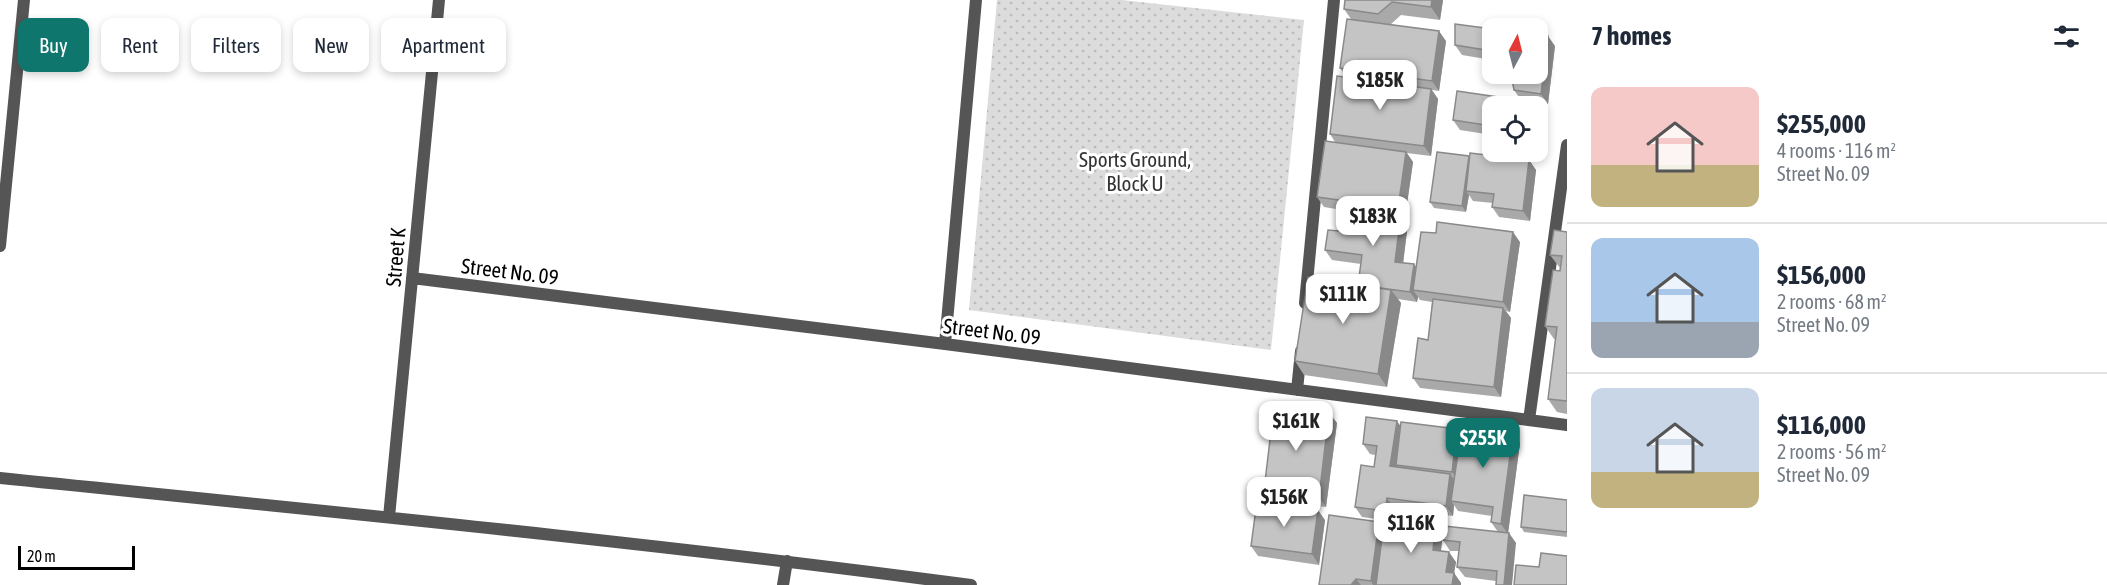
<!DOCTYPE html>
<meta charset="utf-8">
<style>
:root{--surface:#fff;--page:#f2f2f3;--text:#1f2937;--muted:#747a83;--line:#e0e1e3;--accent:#0f766e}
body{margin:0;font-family:"Asap Condensed",sans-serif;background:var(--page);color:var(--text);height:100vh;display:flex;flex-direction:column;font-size:22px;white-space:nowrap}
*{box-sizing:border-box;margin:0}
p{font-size:20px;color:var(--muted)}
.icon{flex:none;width:33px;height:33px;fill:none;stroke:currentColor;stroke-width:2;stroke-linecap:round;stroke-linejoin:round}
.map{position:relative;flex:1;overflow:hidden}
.side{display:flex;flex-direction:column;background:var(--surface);width:540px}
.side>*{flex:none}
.top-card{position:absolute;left:18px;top:18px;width:570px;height:54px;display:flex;gap:12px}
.needle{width:39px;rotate:7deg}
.controls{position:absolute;left:1482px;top:18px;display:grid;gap:12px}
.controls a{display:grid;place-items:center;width:66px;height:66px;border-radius:12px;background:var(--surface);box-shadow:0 3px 9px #0003;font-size:30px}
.scale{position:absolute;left:18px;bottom:15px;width:117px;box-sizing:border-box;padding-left:6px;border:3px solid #000;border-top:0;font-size:16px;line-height:21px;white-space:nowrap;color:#000;-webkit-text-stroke:4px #fff;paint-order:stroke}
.price{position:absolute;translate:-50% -51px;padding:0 14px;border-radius:12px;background:#fff;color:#222;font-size:20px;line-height:39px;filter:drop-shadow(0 2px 3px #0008)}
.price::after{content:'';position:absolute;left:50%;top:36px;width:18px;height:14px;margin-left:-9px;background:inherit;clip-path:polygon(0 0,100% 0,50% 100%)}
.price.current{background:var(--accent);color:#fff}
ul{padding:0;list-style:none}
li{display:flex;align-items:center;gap:18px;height:150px;padding:0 24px}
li+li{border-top:2px solid var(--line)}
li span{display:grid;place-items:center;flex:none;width:168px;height:120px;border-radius:12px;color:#555}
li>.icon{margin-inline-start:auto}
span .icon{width:72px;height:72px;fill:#fffc;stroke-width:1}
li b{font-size:26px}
h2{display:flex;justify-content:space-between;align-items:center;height:72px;padding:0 24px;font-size:26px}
.tag{padding:0 21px;border-radius:12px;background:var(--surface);box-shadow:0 3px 9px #0003;font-size:21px;line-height:54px}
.tag.current{background:var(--accent);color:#fff}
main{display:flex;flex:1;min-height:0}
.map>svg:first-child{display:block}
</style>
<main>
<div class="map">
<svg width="1567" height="585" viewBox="0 0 1567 585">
<defs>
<pattern id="park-dots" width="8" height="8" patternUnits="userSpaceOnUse" patternTransform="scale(1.5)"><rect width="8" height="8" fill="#dcdcdc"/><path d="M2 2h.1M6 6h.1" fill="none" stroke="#bbb" stroke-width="1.8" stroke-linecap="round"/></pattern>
</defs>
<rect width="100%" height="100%" fill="#fff"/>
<path fill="url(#park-dots)" d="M997 0H1122L1304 20 1271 350 969 310Z"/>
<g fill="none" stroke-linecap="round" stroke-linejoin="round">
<path stroke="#555" stroke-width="12" d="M0 246 24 0
M412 278 945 344 1567 425
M1305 303 1334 0
M945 344 976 0
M1297 390 1301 351
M1529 420 1567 145
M0 478C324 511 648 542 971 585
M389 517 439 0
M783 585 787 561"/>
</g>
<path fill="#a9a9a9" d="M1345 0H1443L1440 20 1401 15 1390 25 1446 41 1439 91 1432 90 1438 99 1431 156 1407 153 1413 162 1405 218 1408 223 1403 263 1414 264 1416 267 1520 242 1510 312 1506 311 1511 318 1501 397 1420 388 1413 378 1428 340 1432 302 1420 300 1418 297 1417 302 1398 299 1401 303 1387 387 1304 375 1295 361 1358 285 1361 264 1332 260 1325 250 1339 231 1342 210 1324 207 1317 197 1335 142 1330 134 1347 78 1340 68 1351 19 1344 9Z
M1492 29V60L1462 55 1455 45Z
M1555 46 1548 104 1521 100 1514 90Z
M1457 91 1532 102 1535 106H1492V135L1460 130 1453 120Z
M1469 156 1529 160 1536 170 1530 221 1499 217 1492 207 1493 203 1473 201 1469 195 1466 212 1434 208 1430 202Z
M1567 232V414L1557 412 1548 399 1556 339H1554L1545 326 1560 268 1550 255Z
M1329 413 1337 423 1326 507 1271 501 1264 490Z
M1400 427 1457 429 1461 433 1520 443 1508 533 1516 543 1496 581 1465 577 1457 567 1459 551H1450L1443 540 1498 532 1491 522 1492 516 1458 511 1454 505 1453 516 1394 508 1393 516 1436 521 1443 531 1441 551 1456 562 1454 573 1461 583V585H1319L1379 522 1383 528 1384 520 1362 517 1355 507 1374 467 1375 455 1370 454 1363 444Z
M1567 500V537L1524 532 1521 527Z
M1325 520 1319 565 1258 556 1251 546Z"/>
<path fill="#898989" d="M1432 0H1443L1440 20 1431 7Z
M1439 31 1446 41 1439 91 1432 81Z
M1548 36 1555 46 1548 104 1541 94Z
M1431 89 1438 99 1431 156 1424 146Z
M1406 152 1413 162 1405 218 1408 223 1402 272 1395 262 1401 213 1398 208Z
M1469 156 1473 162 1466 191 1469 195 1466 212 1462 206Z
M1529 160 1536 170 1530 221 1523 211Z
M1513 232 1520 242 1510 312 1503 302Z
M1414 264 1421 274 1413 290 1418 297 1417 302 1410 292Z
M1391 290 1401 303 1387 387 1378 374Z
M1503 308 1511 318 1501 397 1494 387Z
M1329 413 1337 423 1326 507 1319 497Z
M1397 421 1404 431 1396 465 1399 469 1390 466Z
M1457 429 1464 439 1459 482 1452 472Z
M1513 433 1520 443 1508 534 1501 524Z
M1450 474 1457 484 1451 501 1454 505 1453 516 1446 506Z
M1387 498 1394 508 1392 521 1385 511Z
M1318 510 1325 520 1319 565 1312 554Z
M1436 521 1443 531 1440 560 1433 550Z
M1379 522 1386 532 1379 585H1373L1371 581Z
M1509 533 1516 543 1512 585H1504Z
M1449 552 1456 562 1454 573 1461 583V585H1452L1446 572Z
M1356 579 1361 585H1351Z"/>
<path fill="#c4c4c4" stroke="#898989" stroke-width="1.5" d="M1345 0H1432L1431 7 1392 2 1378 14 1344 9Z
M1347 19 1439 31 1432 81 1340 68Z
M1455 24 1492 29V51L1455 45Z
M1538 35 1548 36 1541 94 1514 90 1511 74H1538Z
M1337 76 1431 89 1424 146 1330 134Z
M1457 91 1532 102 1531 106H1492V126L1453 120Z
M1325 141 1406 152 1398 208 1317 197Z
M1437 152 1469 156 1462 206 1430 202Z
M1470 153 1529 160 1523 211 1492 207 1494 194 1466 191Z
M1343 204 1401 213 1395 262 1414 264 1410 292 1358 285 1362 255 1325 250 1328 230 1339 231Z
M1437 222 1513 232 1503 302 1413 290 1421 232 1436 233Z
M1554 230 1567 232V401L1548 399 1557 327 1545 326 1553 270 1560 271 1562 256 1550 255Z
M1308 277 1391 290 1378 374 1295 361Z
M1433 299 1503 308 1494 387 1413 378 1418 338 1428 340Z
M1274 406 1329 413 1319 497 1264 490Z
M1366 417 1397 421 1390 466 1450 474 1446 506 1387 498 1385 511 1355 507 1361 465 1374 467 1377 446 1363 444Z
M1401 422 1457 429 1452 472 1396 465Z
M1462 426 1513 433 1501 524 1491 522 1493 507 1451 501Z
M1524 495 1567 500V532L1521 527Z
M1257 501 1318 510 1312 554 1251 546Z
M1329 515 1379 522 1371 581 1356 579 1351 585H1319Z
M1385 515 1436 521 1433 550 1449 552 1446 572 1454 573 1452 585H1376Z
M1444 526 1509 533 1504 585H1496L1497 571 1457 567 1460 542 1443 540Z
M1541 553 1567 556V585H1514L1516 565 1539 567Z"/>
<g text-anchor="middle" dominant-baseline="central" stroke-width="6" stroke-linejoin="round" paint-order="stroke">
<g font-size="21" fill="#333" stroke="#fff">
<text x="1135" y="159">Sports Ground,<tspan x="1135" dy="24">Block U</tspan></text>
</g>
<g font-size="21" fill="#000" stroke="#fff">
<text transform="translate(395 257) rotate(-85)">Street K</text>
<text transform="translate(510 271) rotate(7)">Street No. 09</text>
<text transform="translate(992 331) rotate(7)">Street No. 09</text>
</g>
</g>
</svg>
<div class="controls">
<a><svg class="needle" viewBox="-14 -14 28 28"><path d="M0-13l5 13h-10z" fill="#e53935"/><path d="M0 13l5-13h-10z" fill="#747a83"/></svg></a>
<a><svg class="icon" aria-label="locate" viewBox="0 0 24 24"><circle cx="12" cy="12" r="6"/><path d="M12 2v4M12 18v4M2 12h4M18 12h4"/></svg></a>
</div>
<div class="scale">20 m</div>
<b class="price" style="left:1380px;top:111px">$185K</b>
<b class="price" style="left:1373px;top:247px">$183K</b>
<b class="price" style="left:1343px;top:325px">$111K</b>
<b class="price" style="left:1296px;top:452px">$161K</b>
<b class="price current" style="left:1483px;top:469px">$255K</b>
<b class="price" style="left:1284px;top:528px">$156K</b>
<b class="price" style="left:1411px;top:554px">$116K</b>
<div class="top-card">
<a class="tag current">Buy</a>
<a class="tag">Rent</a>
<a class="tag">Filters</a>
<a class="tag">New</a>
<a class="tag">Apartment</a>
</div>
</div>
<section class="side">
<h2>7 homes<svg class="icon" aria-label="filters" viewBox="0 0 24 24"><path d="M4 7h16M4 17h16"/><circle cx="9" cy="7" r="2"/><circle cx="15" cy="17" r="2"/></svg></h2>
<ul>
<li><span style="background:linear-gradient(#f6c9c9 65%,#c2b280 0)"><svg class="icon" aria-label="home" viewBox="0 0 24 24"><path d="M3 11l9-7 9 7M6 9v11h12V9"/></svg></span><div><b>$255,000</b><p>4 rooms · 116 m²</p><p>Street No. 09</p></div></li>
<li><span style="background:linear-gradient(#a9c7e8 70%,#9aa5b1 0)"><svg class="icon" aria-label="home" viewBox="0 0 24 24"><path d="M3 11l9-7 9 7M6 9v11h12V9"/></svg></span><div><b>$156,000</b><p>2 rooms · 68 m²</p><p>Street No. 09</p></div></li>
<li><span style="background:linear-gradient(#c9d6e8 70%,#c2b280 0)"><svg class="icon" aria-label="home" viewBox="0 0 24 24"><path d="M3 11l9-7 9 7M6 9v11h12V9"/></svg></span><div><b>$116,000</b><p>2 rooms · 56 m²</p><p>Street No. 09</p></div></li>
</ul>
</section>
</main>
